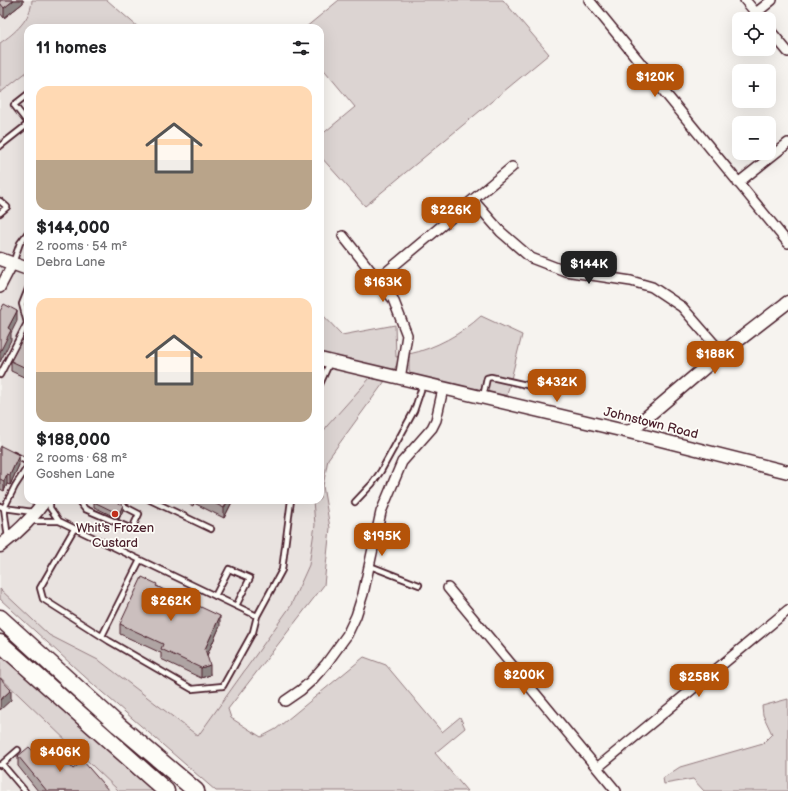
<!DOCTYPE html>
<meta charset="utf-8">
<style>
:root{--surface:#fff;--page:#f2f2f2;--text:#202124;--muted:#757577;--accent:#b45309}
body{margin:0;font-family:"Balsamiq Sans",sans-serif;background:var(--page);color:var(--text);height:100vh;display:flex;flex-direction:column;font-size:15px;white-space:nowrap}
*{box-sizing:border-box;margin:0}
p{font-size:13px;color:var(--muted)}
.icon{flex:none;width:22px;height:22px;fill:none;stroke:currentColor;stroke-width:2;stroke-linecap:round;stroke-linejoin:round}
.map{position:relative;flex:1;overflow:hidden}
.drawer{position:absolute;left:24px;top:24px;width:300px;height:480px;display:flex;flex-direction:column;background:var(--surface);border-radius:12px;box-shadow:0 4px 16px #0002}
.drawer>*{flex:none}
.fabs{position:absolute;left:732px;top:12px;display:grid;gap:8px}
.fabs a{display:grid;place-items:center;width:44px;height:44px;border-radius:8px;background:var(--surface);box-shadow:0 4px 16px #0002;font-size:20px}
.price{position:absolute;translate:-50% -34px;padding:0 9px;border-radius:8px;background:var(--accent);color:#fff;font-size:13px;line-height:26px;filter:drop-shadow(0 1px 2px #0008)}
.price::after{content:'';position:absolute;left:50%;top:24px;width:12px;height:9px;margin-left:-6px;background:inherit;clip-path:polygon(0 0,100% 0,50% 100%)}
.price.active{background:#222;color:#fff}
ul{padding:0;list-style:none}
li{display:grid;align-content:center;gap:8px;height:212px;padding:0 12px}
li span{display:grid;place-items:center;height:124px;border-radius:12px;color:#555}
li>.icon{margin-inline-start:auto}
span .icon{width:72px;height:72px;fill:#fffc;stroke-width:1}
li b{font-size:17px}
h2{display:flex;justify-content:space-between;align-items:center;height:48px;padding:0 12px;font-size:17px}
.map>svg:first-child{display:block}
</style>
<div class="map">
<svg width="788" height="791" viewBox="0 0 788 791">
<rect width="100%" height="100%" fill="#f6f3ef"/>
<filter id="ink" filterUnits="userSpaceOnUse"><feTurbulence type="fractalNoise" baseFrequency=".025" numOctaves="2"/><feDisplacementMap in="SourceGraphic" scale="8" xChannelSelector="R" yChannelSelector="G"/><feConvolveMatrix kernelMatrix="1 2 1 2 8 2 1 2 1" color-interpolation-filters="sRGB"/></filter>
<g filter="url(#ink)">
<path fill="#e9e3e0" d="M0 0H32L31 8 21 26 0 43Z
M28 71V500H313L315 525 309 565 290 607 198 736 100 661 49 636 0 589V93Z
M320 355 375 367 370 378 327 426 320 437Z
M0 677 119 791H0Z"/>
<path fill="#dcd4d2" stroke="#937a7e" d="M32 0H107L139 28H28V71L0 93V43C15 33 31 19 32 0Z
M339 0H503L549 54 365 206 320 156V136L355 107 320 65V28H305Z
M320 312 342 335 395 325 396 357 401 356 394 370H389L320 355Z
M481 316 522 335 506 399 411 374 409 370V354C434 349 463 333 481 316Z
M370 378 385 381 328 459 323 486 330 528 324 585 228 709 231 718 261 737 276 729 364 657 386 665 442 732 460 717 465 728 435 753 467 791H216L95 686 0 599V589L49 635 100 661 198 736 290 607 309 565 315 525 313 500H320V437L327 426Z
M0 655 153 791H119L0 677Z
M788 699V791H704L693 779 664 784 663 778 680 767 763 743 772 734 763 715 762 706Z"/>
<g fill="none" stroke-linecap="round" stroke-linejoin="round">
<g stroke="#4a1f2b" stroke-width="8">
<path id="lane" d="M28 94 14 105 28 123
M0 146 28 124
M0 201 7 207 0 213
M13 263 20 243 28 232
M0 375 27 323 22 304 28 289
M320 384 330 362
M483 397 487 378 491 377 540 388
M14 455 28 462
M50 500V508L59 521
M78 500 85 509 132 529 139 514 112 500
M150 500 211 529
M355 502 372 484 381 471 414 411 423 384
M0 506 4 508 33 512
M31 521H59L257 616 253 632 223 686 192 689 109 641 43 599 40 588 74 529
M8 538 4 508 15 486 28 466
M370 566 419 585
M215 596 229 569 250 578 236 606
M257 616 282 570 291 500
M102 636 140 560
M2 764 18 750
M0 765 2 764 25 791"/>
</g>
<g stroke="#4a1f2b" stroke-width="12">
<path id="street" d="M589 0 788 243
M745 0 761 19
M756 13 772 0
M769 29 788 52
M738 183 788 143
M473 200 501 232 531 258 565 271 631 281 652 287 682 307 722 353
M343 236 393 299 407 335 400 379
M378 279 512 167
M0 288 13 263
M448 588 616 791
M285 701 301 690 311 681 326 664 347 635 356 616 363 594 381 512 402 462 432 428 436 420 443 389
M597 768 788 610"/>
</g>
<g stroke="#4a1f2b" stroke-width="15">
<path id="secondary" d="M0 259 28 269
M320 359 629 432 788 472
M629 432 722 353 788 302
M0 546C17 533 33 518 45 500"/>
</g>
<g stroke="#4a1f2b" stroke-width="19">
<path id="highway" d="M0 618 118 725 196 791
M0 643 166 791"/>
</g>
<use href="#lane" stroke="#fdfcf7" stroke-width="4.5"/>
<use href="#street" stroke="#fdfcf7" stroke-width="9"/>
<use href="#secondary" stroke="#fdfcf7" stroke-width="12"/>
<use href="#highway" stroke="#fdfcf7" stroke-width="16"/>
</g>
<path fill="#afa4a3" stroke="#4a1f2b" d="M0 0H23V3L4 18 0 13Z
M28 332V379L11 371V361L24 341Z
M28 431V445L25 443V437Z
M0 448 19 465 10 485 7 484 4 491 0 489Z
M185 500H233L224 518 194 503 193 506 185 502Z
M94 502 123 510 119 519 94 507Z
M157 586 220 626 207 655 210 675 201 678 161 659V653L120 634V624Z
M34 752 52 757 49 759 54 765 73 769 109 791H38L18 766V756Z"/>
<path fill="#8e8685" stroke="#4a1f2b" d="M14 0H23V3L4 18V8Z
M17 311V321L11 333V340L0 362V352L8 328Z
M19 455V465L10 485V475Z
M7 474V484L4 491V481Z
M228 500H233L224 518V508Z
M123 505V510L119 519V514Z
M220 616V626L205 660V649Z
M210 665V675L201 678V668Z
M11 690V700L0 710V700Z
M52 747V757L44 763V753Z"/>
<path fill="#cbbfbe" stroke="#4a1f2b" d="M0 0H14L4 8 0 3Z
M4 304 17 311 8 328 11 330 0 352V311Z
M28 332V369L11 361 22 340 24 341Z
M28 431V438L25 437Z
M1 446 19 455 10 475 7 474 4 481 0 479V448Z
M95 500H113L123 505 119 514 94 502Z
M208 500H228L224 508Z
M142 577 157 584 156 586 220 616 205 649 210 665 201 668 161 649 163 644 120 624Z
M0 678 11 690 0 700Z
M47 741 52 747 44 753 54 765 63 757 73 769 83 761 109 791H47L18 756 29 747 34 752Z"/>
</g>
<circle fill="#c8321e" stroke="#fdfcf7" stroke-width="1.5" cx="115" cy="514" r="4"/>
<g text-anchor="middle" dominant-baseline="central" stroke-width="3.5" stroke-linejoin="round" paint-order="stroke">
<g font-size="13" fill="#4a1f2b" stroke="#fdfcf7">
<text transform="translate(651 423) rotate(14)">Johnstown Road</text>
</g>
<g font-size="13" fill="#4a1f2b" stroke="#fdfcf7">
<text x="115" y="528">Whit's Frozen<tspan x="115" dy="15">Custard</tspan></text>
</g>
</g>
</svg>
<div class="fabs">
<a><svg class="icon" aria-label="locate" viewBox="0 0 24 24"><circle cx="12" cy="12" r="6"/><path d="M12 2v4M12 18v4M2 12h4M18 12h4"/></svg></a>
<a>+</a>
<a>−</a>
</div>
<b class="price" style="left:655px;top:98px">$120K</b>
<b class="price" style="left:451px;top:231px">$226K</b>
<b class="price active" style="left:589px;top:285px">$144K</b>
<b class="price" style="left:383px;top:303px">$163K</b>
<b class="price" style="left:715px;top:375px">$188K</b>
<b class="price" style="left:557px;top:403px">$432K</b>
<b class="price" style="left:382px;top:557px">$195K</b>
<b class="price" style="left:171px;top:622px">$262K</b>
<b class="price" style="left:524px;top:696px">$200K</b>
<b class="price" style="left:699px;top:698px">$258K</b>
<b class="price" style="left:60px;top:773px">$406K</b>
<section class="drawer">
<h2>11 homes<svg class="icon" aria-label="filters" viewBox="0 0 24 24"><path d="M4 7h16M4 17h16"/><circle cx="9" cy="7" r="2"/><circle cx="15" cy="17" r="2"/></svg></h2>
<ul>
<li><span style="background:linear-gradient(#ffd9b3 60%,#b9a48a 0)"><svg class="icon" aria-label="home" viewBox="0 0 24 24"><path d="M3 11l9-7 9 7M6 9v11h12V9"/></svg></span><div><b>$144,000</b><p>2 rooms · 54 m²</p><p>Debra Lane</p></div></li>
<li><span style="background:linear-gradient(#ffd9b3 60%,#b9a48a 0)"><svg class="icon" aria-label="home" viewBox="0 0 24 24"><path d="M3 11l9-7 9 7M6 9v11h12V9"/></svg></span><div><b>$188,000</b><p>2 rooms · 68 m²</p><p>Goshen Lane</p></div></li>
</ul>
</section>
</div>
